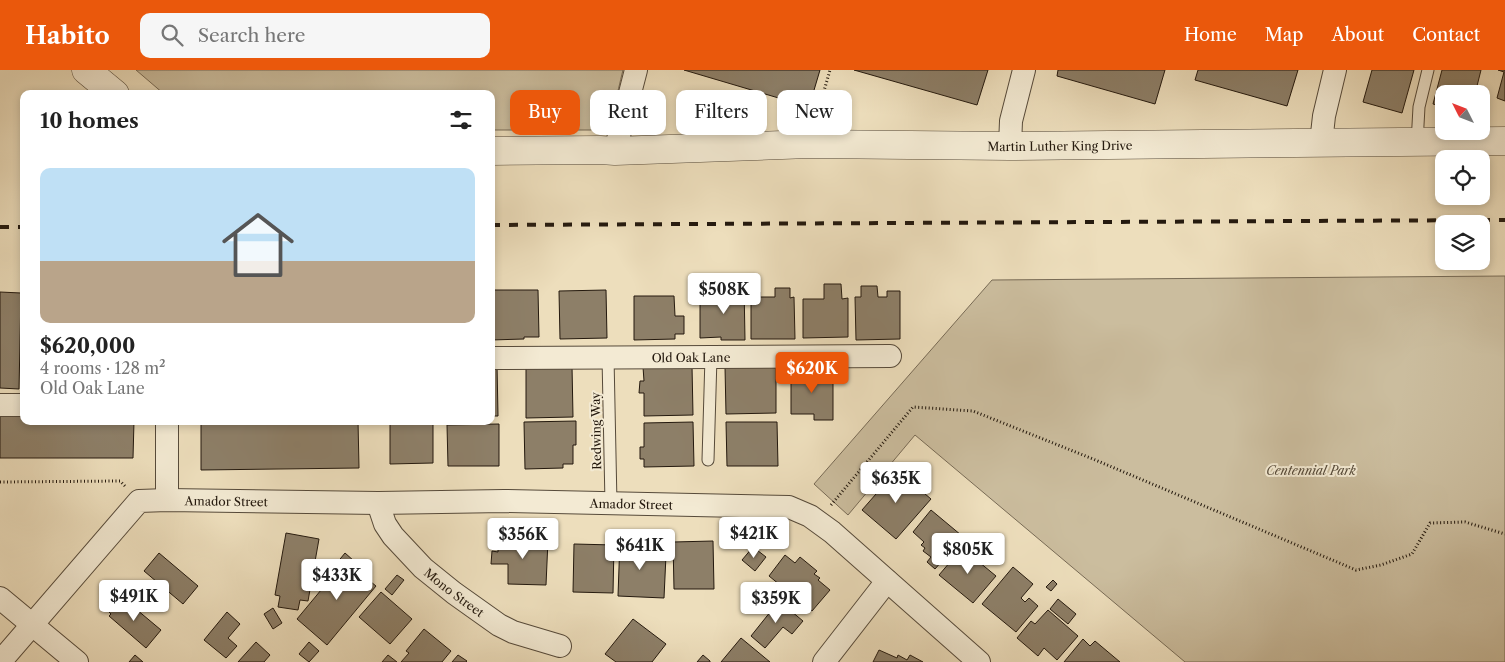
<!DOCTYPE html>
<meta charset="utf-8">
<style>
:root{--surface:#fff;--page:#f6f6f6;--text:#222;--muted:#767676;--accent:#ea580c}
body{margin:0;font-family:"Libre Caslon Text",serif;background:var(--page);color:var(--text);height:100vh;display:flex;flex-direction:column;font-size:19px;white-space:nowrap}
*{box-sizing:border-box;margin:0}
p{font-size:16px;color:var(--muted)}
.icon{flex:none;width:28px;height:28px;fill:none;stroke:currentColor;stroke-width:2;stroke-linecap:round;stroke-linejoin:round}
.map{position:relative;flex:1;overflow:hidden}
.drawer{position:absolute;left:20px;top:20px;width:475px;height:335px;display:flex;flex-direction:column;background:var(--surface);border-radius:10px;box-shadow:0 2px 8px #0003}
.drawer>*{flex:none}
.banner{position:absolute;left:510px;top:20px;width:475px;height:45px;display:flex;gap:10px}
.needle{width:32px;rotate:312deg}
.controls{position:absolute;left:1435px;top:15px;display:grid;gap:10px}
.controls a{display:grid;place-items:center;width:55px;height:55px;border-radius:10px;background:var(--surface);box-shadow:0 2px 8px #0003;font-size:25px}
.price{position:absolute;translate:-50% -42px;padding:0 11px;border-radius:5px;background:#fff;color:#222;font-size:16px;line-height:32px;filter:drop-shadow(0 1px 2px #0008)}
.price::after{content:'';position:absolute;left:50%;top:30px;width:15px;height:11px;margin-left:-8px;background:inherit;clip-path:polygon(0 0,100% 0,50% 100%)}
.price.on{background:var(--accent);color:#fff}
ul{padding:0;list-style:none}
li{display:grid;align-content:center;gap:10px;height:265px;padding:0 20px}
li span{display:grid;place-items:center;height:155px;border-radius:10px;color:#555}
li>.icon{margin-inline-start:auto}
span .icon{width:90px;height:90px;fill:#fffc;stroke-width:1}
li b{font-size:21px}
h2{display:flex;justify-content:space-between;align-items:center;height:60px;padding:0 20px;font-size:21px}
.pill{padding:0 18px;border-radius:10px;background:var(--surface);box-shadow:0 2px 8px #0003;font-size:18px;line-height:45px}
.pill.on{background:var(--accent);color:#fff}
header{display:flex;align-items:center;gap:30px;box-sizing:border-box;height:70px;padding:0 25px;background:var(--accent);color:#fff}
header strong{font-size:24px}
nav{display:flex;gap:28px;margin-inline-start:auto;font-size:18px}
.search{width:350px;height:45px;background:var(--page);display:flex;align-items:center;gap:12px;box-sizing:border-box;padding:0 18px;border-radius:10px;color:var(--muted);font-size:19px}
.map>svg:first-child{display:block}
</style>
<header>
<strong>Habito</strong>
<div class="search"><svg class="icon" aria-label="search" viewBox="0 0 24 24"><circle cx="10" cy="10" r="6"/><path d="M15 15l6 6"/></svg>Search here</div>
<nav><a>Home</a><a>Map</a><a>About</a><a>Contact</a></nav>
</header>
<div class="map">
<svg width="1505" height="592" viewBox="0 0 1505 592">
<rect width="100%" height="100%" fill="#eddebc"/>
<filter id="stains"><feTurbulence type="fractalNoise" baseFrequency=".004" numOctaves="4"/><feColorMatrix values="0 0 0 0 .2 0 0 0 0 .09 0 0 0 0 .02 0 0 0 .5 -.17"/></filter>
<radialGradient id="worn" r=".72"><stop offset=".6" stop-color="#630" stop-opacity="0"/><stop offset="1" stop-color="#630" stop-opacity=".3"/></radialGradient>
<path fill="#cbbd9e" stroke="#786b56" d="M136 0H623C616 27 616 43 591 60H491V24H164Z
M1505 206V592H1185L915 365 848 445 814 414 992 210Z"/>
<path fill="#8d7f68" stroke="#24190e" d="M684 0H820L809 37Z
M854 0H988L977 35Z
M1058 0H1165L1155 34 1057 6Z
M1198 0H1298L1287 36 1195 10Z
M1372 0H1414L1402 43 1363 32Z
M1442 0H1481L1475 24H1444V37L1433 34Z
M1498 0H1505V31L1497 28 1504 2Z
M824 214H841L842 229 848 228V267L803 268V229H824Z
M722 215H744L745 270H721V267L700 268V228H723Z
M861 216H877L878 227H887V221H900V269L856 270 855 227H861Z
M775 218H790V228L794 227 795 269H751V222H760V227H775Z
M491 220H538L539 267H524V269L491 270Z
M606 220 607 268 560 269 559 221Z
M0 222 21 223 19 319 0 318Z
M634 226H674L675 246H684V264H675V269L634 270Z
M491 295H497L498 346H491Z
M572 296 573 347 526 348V297Z
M692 296 693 345 644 346V323H639L640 311H644L643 297Z
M776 296V343L726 344 725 297Z
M791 300H825V310H833V350H814V344H791Z
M0 343H24V351H134L133 388H0Z
M201 351H358L359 398 201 400Z
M390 351H433V393L390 394Z
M576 351V375H573V394H563V398L525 399 524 352Z
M693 352 694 396 644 397V389H640V377H644V353Z
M726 352H777L778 396H727Z
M499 354V396H448L447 355Z
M897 400 931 429 896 469 862 440Z
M931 440 961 465 947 481 949 483 935 499 927 492 931 487 923 481 925 478 921 475 924 472 913 462Z
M286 463 319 469 308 531 300 530 298 540 278 537 280 526 275 525Z
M498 468 548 470 546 515 508 514V494H491L492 481 498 482Z
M620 469H645L644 484 666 485 664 528 618 526Z
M713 471 714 519H674L673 472Z
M574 474 614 475 613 523 573 522Z
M753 477 766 487 755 501 742 490Z
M962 478 996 506 973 533 939 505Z
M159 483 198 516 183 534 144 501Z
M345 483 354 491 350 495 376 516 327 575 297 549 331 508 327 505Z
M785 485 795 493 800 487 817 501 814 504 820 508 818 510 830 520 812 541 769 506Z
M1013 497 1033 514 1021 528 1025 532 1029 528 1038 536 1016 562 982 534Z
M397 505 404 510 392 525 385 519Z
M1053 510 1057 514 1051 521 1046 517Z
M151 517 162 527 157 533 146 524Z
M381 522 412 549 390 574 359 547Z
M117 528 121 531 124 529 161 560 146 578 109 546 111 544 107 540Z
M1058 529 1076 544 1068 554 1050 539Z
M779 531 803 551 792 564 783 557 765 578 751 566Z
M273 538 282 553 273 559 264 544Z
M1048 540 1078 566 1057 590 1044 578 1038 586 1017 568 1031 551 1035 554Z
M227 542 240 554 228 568 237 576 226 588 204 570Z
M633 549 666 574 652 592H616L605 584Z
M424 559 451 581 442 592H401L409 583 406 581Z
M741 568 770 592H721Z
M1083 569 1090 576 1095 571 1120 592H1064Z
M256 572 270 585 264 592H238Z
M309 572 319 581 309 592 299 584Z
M879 580 897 588 898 585 907 590 910 585 923 592H873Z
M135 585 143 592H129Z
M388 585 397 592H382Z
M458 585 467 591 466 592H452Z
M703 585 710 591V592H697Z"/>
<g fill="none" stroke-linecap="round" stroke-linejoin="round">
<g stroke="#564a3a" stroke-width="13">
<path id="service" d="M1417 73 1419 37 1428 0
M608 287 611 434
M708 390 711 287"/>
</g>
<g stroke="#564a3a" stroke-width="24">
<g id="minor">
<path d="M1321 73 1324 46 1335 0"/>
<path d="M1010 76 1011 51 1024 0"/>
<path d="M615 81 636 0"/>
<path id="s1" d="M491 288 890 286"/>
<path d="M0 335H24"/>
<path d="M167 351V430"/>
<path id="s2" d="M378 433 385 454 393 466 423 498 454 523 499 555 513 562 560 576"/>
<path d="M0 528 77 592"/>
<path id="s3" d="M0 592 139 431 167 430 378 433 504 431 789 437 810 446 832 462 979 592"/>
<path d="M824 592 887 511"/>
</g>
</g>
<g stroke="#564a3a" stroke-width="29">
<g id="tertiary">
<path d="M86 0 115 24"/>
<path id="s4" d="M491 81 600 80 615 81 809 74 1010 76 1505 71"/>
</g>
</g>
<path stroke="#24190e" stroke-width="3" stroke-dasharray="1 2.5" stroke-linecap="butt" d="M816 49 830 0
M0 412 120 411 125 416
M831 435 913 337 973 341 1093 389 1356 500 1381 495 1412 484 1430 453 1465 452 1505 464"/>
<use href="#service" stroke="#f3ead3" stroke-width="11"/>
<use href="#minor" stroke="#f3ead3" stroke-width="22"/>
<use href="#tertiary" stroke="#f3ead3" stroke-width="28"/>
<path stroke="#24190e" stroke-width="4" stroke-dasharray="9 9" stroke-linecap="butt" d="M491 155 1505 150
M0 157H24"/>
</g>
<g text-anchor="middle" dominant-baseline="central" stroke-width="4" stroke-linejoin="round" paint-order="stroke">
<g font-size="12" fill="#24190e" stroke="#f3ead3">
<text stroke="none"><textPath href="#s4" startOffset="569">Martin Luther King Drive</textPath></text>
<text stroke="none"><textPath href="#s1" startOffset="200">Old Oak Lane</textPath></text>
<text transform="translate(596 361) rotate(-91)">Redwing Way</text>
<text stroke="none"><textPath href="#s3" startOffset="300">Amador Street</textPath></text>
<text stroke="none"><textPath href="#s3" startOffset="705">Amador Street</textPath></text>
<text stroke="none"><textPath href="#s2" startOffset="120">Mono Street</textPath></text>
</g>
<g font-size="12" font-style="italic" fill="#564a39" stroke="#f3ead3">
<text x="1311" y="400">Centennial Park</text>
</g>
</g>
<rect width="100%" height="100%" filter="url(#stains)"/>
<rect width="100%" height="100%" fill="url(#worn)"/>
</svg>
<div class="controls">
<a><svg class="needle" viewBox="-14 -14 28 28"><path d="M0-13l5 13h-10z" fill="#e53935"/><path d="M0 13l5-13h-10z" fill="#767676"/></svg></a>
<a><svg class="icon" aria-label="locate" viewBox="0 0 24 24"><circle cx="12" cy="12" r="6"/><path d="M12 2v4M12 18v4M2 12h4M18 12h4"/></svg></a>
<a><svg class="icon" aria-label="layers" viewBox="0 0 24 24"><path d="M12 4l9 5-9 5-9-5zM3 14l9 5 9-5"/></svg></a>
</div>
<b class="price" style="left:724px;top:245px">$508K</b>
<b class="price on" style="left:812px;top:324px">$620K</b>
<b class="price" style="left:896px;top:434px">$635K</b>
<b class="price" style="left:754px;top:489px">$421K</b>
<b class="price" style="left:523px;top:490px">$356K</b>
<b class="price" style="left:640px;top:501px">$641K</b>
<b class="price" style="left:968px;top:505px">$805K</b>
<b class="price" style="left:337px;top:531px">$433K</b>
<b class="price" style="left:134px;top:552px">$491K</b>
<b class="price" style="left:776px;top:554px">$359K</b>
<div class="banner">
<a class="pill on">Buy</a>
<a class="pill">Rent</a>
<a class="pill">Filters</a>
<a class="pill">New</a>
</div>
<section class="drawer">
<h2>10 homes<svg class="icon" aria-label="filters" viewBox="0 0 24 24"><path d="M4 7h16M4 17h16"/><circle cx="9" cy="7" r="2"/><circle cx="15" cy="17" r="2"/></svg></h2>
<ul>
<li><span style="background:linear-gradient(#bfe0f5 60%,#b9a48a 0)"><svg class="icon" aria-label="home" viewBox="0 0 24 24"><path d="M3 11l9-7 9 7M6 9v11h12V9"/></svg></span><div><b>$620,000</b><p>4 rooms · 128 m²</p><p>Old Oak Lane</p></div></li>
</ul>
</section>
</div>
